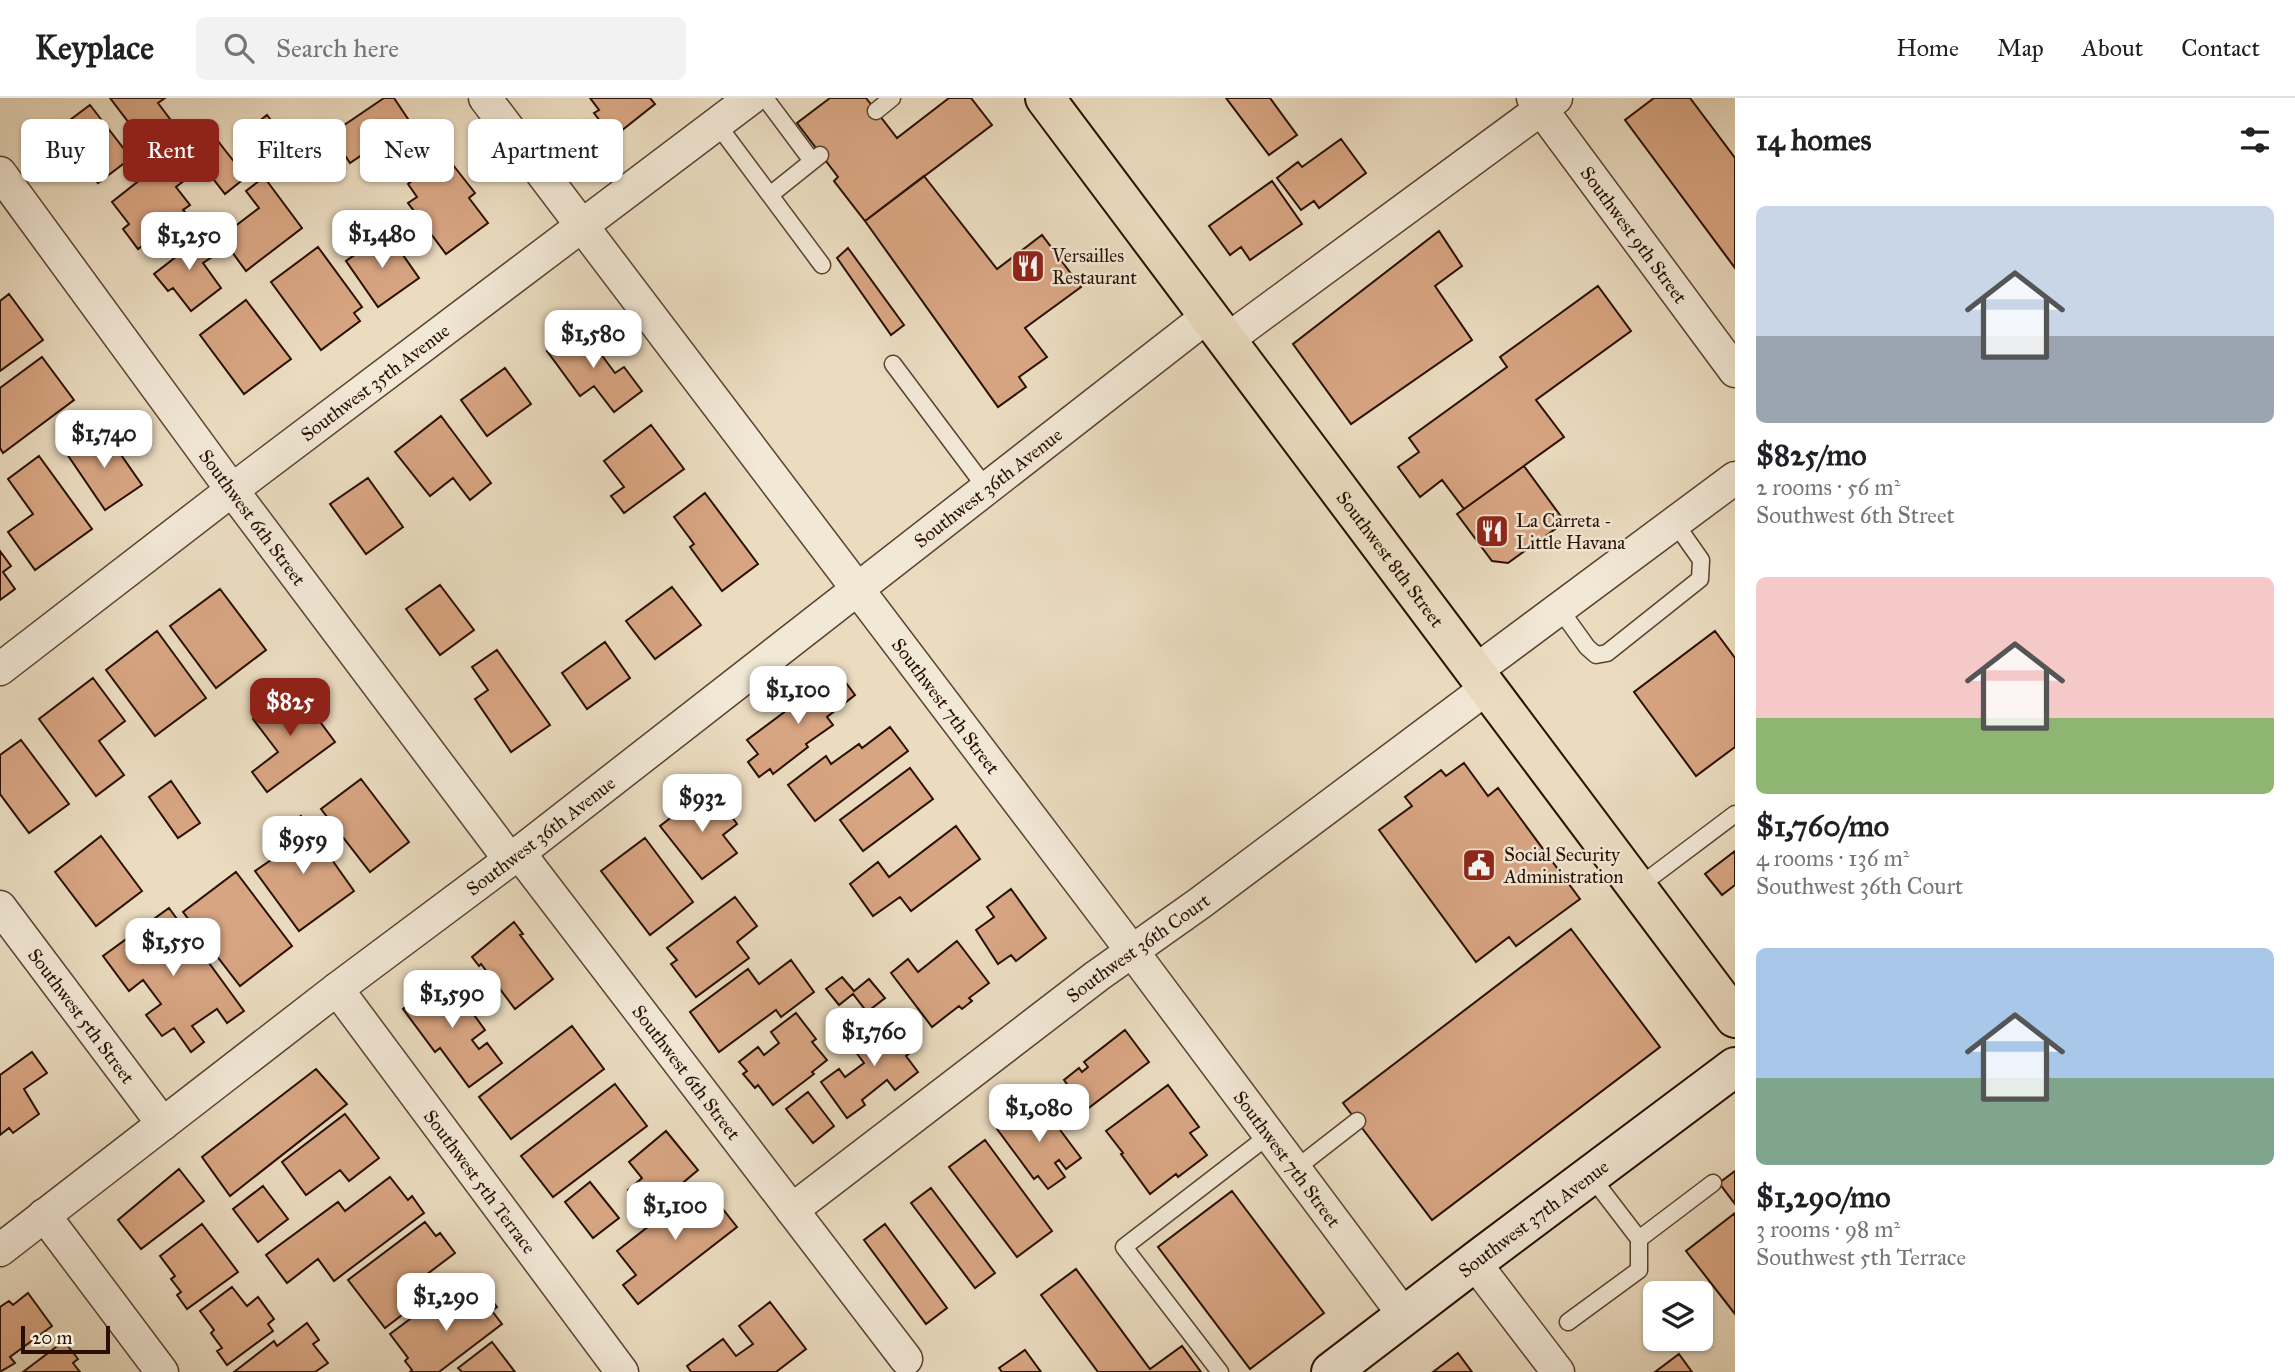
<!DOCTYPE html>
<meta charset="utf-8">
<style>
:root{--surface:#fff;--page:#f2f2f2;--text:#202124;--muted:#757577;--line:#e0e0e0;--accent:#8f2418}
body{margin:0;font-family:"IM FELL Great Primer",serif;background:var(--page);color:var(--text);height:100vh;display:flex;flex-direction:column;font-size:26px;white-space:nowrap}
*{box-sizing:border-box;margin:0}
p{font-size:23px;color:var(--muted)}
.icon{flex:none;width:38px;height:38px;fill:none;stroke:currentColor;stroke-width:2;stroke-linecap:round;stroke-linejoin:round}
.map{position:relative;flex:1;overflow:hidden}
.drawer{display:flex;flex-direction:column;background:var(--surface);width:560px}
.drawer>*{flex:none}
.hud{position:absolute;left:21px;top:21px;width:665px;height:63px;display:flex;gap:14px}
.fabs{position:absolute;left:1643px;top:1183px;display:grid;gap:14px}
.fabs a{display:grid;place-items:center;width:70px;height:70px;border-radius:10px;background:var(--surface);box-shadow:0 2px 5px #0004;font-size:35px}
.scale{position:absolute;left:21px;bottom:18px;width:89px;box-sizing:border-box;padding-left:7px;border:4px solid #280f02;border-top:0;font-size:19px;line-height:24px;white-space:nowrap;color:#280f02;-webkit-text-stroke:5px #f2e8d6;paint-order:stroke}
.price{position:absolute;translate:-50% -60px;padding:0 16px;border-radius:14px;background:#fff;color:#222;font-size:23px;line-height:46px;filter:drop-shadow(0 2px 4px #0008)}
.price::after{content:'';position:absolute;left:50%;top:42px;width:21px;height:16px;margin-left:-10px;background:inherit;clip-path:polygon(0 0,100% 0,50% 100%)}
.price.active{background:var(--accent);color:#fff}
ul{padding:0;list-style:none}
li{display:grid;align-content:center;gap:14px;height:371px;padding:0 21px}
li span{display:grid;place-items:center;height:217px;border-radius:10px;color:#555}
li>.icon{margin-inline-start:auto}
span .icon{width:126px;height:126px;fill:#fffc;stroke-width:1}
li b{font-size:30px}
h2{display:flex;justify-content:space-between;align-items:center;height:84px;padding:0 21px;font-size:30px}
.tag{padding:0 24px;border-radius:10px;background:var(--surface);box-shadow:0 2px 5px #0004;font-size:24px;line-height:63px}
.tag.active{background:var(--accent);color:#fff}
header{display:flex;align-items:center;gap:42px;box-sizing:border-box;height:98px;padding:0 35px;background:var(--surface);border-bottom:2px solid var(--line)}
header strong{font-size:33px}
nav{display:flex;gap:38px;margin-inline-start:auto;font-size:24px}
.search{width:490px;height:63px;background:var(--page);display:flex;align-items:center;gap:18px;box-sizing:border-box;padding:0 24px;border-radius:10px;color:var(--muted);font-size:26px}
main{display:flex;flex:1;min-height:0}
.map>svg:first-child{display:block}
</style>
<header>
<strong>Keyplace</strong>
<div class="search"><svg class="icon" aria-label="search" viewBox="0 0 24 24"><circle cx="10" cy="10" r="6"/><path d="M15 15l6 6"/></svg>Search here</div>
<nav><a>Home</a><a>Map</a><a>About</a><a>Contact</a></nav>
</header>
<main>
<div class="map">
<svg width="1735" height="1274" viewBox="0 0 1735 1274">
<rect width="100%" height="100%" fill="#ebdcc0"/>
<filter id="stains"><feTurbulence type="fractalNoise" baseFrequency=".00286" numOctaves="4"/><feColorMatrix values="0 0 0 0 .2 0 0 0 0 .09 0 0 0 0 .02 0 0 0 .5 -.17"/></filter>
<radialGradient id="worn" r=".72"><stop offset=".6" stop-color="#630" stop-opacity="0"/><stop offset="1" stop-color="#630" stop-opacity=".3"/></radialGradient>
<path fill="#d8a582" stroke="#280f02" stroke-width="2" d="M110 0H165L158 5 170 21 142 42Z
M384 0H394L410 24 350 65 331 36Z
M590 0H650L655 6 616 37 608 25 604 28 594 15 599 12Z
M830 0H866L897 40 949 0H971L992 27 865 123 834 83 838 79 797 25Z
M1226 0H1270L1297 37 1269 57Z
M1654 0H1690L1735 60V170L1625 22Z
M90 7 131 60 98 85 58 31Z
M267 17 291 47 266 65 244 35Z
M207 29 246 79 225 96 203 68 176 89 190 107 183 112 192 122 169 141 162 133 138 151 123 131 129 126 112 104Z
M1341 41 1366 75 1319 110 1314 103 1301 112 1277 80 1298 64 1302 69Z
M446 58 475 95 469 100 488 125 446 156 408 105 417 99 408 86Z
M924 78 997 171 1042 137 1081 189 1025 230 1047 259 1019 279 1026 289 998 309 865 123Z
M264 79 302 130 246 173 221 139 259 110 246 93Z
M1272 83 1302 126 1250 162 1241 149 1230 157 1209 128Z
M190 131 212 159 203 165 221 190 191 213 173 190 168 193 154 176 177 158 169 147Z
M1439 133 1462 168 1435 188 1472 242 1351 326 1293 246Z
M387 134 419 180 378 209 346 163Z
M318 149 362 209 354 215 360 223 321 252 271 184Z
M848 150 904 227 891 237 837 160Z
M1598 188 1631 233 1536 302 1564 339 1464 411 1442 382 1420 399 1398 369 1419 354 1409 340 1507 269 1500 259Z
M9 196 43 242 0 273V203Z
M246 202 291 261 244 296 200 237Z
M580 228 615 275 624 269 642 293 614 314 594 288 580 298 547 253Z
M42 259 74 302 3 355 0 350V290Z
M505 270 531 306 487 338 461 302Z
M441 318 491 385 470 402 453 380 430 398 395 354Z
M651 327 684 371 624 415 611 398 624 389 604 363Z
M103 331 142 387 105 412 67 356Z
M39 358 92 431 35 472 8 434 33 416 8 381Z
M1524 368 1565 424 1508 465 1492 463 1457 416Z
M368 380 403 429 366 456 330 406Z
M705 395 758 466 722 493 690 449 694 446 674 419Z
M0 453 11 468 3 474 15 491 0 502Z
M440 487 474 532 440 557 406 511Z
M672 489 701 527 655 561 626 523Z
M220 491 266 552 216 590 170 528Z
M157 533 206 600 155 638 106 572Z
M1715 533 1735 560V649L1696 678 1634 594Z
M605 544 630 580 587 611 562 575Z
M497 552 550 627 511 654 475 601 488 592 472 569Z
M838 574 855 597 827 619 833 627 806 646 808 649 773 676 770 671 759 679 748 664 758 656 747 642Z
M93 580 125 623 99 643 124 677 96 698 39 621Z
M295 590 335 644 267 694 252 674 278 654 253 621Z
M890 629 908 653 815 723 788 687 826 658 831 666 859 646 862 650Z
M21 642 69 706 29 735 0 696V657Z
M1464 665 1488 698 1498 690 1580 801 1516 848 1509 839 1476 864 1379 732 1412 708 1405 699 1441 672 1446 678Z
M910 670 933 701 863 753 840 722Z
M361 681 409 744 370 774 321 711Z
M171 683 200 725 178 740 149 699Z
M714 694 737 726 723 737 737 755 702 781 660 728 694 702 697 706Z
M301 718 354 793 299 833 255 773 284 753 273 738Z
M956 728 980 761 911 813 900 799 873 818 850 786 878 764 889 779Z
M101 738 142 793 96 828 55 774Z
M645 740 693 804 650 837 601 773Z
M1735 753V787L1722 797 1705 776Z
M236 774 292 848 240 888 183 814Z
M1011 791 1046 840 1016 863 1011 857 998 866 976 832 994 819 987 809Z
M735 799 757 828 737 844 749 860 696 899 671 866 677 862 667 850Z
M169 810 244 913 227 925 217 911 192 928 204 944 191 954 174 930 162 938 146 917 161 906 143 882 129 893 103 858Z
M514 824 523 836 520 837 553 881 515 911 481 866 479 868 472 859Z
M1571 831 1660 949 1432 1122 1343 1005Z
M957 843 989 885 969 900 972 903 962 911 959 908 932 929 891 875 908 861 918 874Z
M791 862 814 894 781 919 776 912 719 954 690 914 748 871 759 886Z
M445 877 485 932 472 942 479 951 487 945 502 965 469 989 440 950 435 954 403 911Z
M842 879 854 893 869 881 885 900 867 914 853 896 839 907 826 891Z
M796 915 816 941 812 944 827 962 812 974 814 976 773 1007 758 987 755 990 743 976 747 973 739 964 758 949 764 957 779 945 771 934Z
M896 919 918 949 906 958 918 974 895 992 887 982 862 1002 865 1007 847 1020 821 984 839 971 845 979 864 965 855 953 884 931 883 929Z
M572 928 604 971 511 1041 479 999Z
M1125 932 1149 964 1086 1012 1064 982 1079 970 1082 974 1088 969 1084 964Z
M32 954 47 975 24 991 39 1016 13 1035 9 1030 0 1037V977Z
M316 971 347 1006 230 1098 202 1059Z
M615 986 647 1028 553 1099 521 1058Z
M1168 987 1199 1029 1190 1035 1207 1057 1178 1079 1176 1076 1150 1096 1121 1056 1123 1055 1106 1033Z
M808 994 834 1028 813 1045 786 1011Z
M1037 1001 1081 1060 1066 1071 1059 1062 1055 1065 1065 1079 1048 1091 1038 1078 1034 1081 997 1031Z
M345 1016 379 1060 349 1083 340 1072 306 1097 282 1064Z
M666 1033 698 1072 647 1115 628 1092 642 1080 629 1064Z
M985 1042 1052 1133 1017 1159 949 1069Z
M179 1071 204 1103 141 1151 118 1122Z
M1735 1073V1106L1719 1085Z
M390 1079 408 1102 412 1098 424 1115 334 1183 318 1161 287 1185 266 1157 338 1104 345 1113Z
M590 1084 619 1120 593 1140 565 1104Z
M703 1086 737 1129 638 1206 623 1187 636 1177 617 1153Z
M263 1088 288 1121 258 1144 233 1111Z
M931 1090 995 1175 975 1190 911 1105Z
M1232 1093 1324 1215 1250 1271 1158 1149Z
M1735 1115V1216L1686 1153Z
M425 1124 436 1138 440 1135 455 1155 414 1186 424 1200 385 1230 348 1182Z
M202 1126 238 1174 187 1211 177 1197 181 1194 171 1181 175 1178 160 1158Z
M885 1126 947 1210 926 1226 864 1142Z
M1076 1171 1150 1271 1182 1248 1201 1274H1098L1041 1197Z
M232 1189 247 1208 258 1199 274 1221 268 1226 273 1233 227 1267 217 1253 222 1250 211 1235 214 1232 200 1213Z
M482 1189 497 1209 492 1213 502 1226 439 1274H410L412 1272 405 1263 408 1260 390 1236 429 1207 440 1221Z
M28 1195 52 1228 10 1259 15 1265 0 1274V1209L9 1203 13 1207Z
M770 1204 806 1251 776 1274H691L687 1268 723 1241 736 1258 753 1246 739 1228Z
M307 1225 319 1242 313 1246 328 1265 315 1274H234L274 1243 277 1248Z
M64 1243 78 1261 73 1265 80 1274H23Z
M492 1244 515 1274H462L458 1270Z
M1025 1252 1041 1274H1002L999 1270Z
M1458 1255 1472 1274H1433Z
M1679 1256 1692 1274H1655Z"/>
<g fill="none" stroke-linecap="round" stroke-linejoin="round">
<g stroke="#594232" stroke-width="19">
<path id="service" d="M765 0 812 63
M876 13 892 0
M717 26 822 167
M770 97 820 57
M893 266 986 390
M1559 510 1587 549 1596 557 1607 555 1700 481 1701 462 1675 425
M1638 789 1735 716
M1294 1072 1357 1023
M1639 1141 1713 1085
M1568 1224 1639 1172V1141L1590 1077
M1220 1274 1124 1149 1268 1038"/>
</g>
<g stroke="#594232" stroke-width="35">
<g id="minor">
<path id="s1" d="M485 0 1132 853 1404 1217"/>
<path id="s2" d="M1533 0 1735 273"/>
<path id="s3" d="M0 75 232 392 510 762"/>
<path d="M1227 242 1556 0"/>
<path id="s4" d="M0 571 232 392 751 0"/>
<path d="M1474 574 1735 380"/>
<path id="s5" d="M519 755 906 1261"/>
<path id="s6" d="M0 809 163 1026"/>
<path id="s7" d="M337 891 622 1274"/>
<path id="s8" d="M792 1112 1097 878 1200 805 1487 590"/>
<path d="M44 1117 162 1274"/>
<path id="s9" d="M0 1152 337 891 519 755 1209 217"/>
<path d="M1474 1164 1558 1274"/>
</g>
</g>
<g stroke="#280f02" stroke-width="42">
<g id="secondary">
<path id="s10" d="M1331 1274 1480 1160 1735 969"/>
</g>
</g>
<g stroke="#280f02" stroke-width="42">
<g id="primary">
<path id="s11" d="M1045 0 1735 920"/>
</g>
</g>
<use href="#service" stroke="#f2e8d6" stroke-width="16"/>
<use href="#minor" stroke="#f2e8d6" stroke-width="32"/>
<use href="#secondary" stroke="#f2e8d6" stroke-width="38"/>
<use href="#primary" stroke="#ebdcc0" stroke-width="38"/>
</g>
<defs>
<g id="restaurant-square" transform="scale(1.75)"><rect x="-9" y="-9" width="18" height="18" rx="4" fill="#8f2418" stroke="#f2e8d6"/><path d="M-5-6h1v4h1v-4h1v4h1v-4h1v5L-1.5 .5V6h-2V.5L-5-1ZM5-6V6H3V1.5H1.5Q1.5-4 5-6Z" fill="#fff"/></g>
<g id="civic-square" transform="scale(1.75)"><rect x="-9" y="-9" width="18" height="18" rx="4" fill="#8f2418" stroke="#f2e8d6"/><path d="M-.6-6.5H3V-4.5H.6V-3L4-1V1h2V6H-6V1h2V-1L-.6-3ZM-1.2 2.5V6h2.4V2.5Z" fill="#fff"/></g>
</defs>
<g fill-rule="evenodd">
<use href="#restaurant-square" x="1028" y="168"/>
<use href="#restaurant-square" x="1492" y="433"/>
<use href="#civic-square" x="1479" y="767"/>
</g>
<g text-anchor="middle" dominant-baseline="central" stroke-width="5" stroke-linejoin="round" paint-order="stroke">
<g font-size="19" fill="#280f02" stroke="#f2e8d6">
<text stroke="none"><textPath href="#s2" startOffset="170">Southwest 9th Street</textPath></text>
<text stroke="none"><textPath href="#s4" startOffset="472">Southwest 35th Avenue</textPath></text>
<text stroke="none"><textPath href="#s9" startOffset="1248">Southwest 36th Avenue</textPath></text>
<text stroke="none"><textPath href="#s3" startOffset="427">Southwest 6th Street</textPath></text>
<text stroke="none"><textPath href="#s11" startOffset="576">Southwest 8th Street</textPath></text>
<text stroke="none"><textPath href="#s1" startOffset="763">Southwest 7th Street</textPath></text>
<text stroke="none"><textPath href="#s9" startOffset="681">Southwest 36th Avenue</textPath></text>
<text stroke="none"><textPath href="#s8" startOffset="434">Southwest 36th Court</textPath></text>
<text stroke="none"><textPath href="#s6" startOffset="136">Southwest 5th Street</textPath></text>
<text stroke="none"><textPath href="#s5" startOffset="276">Southwest 6th Street</textPath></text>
<text stroke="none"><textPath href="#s1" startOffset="1330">Southwest 7th Street</textPath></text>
<text stroke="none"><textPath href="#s7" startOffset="240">Southwest 5th Terrace</textPath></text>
<text stroke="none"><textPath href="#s10" startOffset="254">Southwest 37th Avenue</textPath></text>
</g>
<g font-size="19" fill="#280f02" stroke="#f2e8d6" text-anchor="start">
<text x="1052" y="157">Versailles<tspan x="1052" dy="22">Restaurant</tspan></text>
<text x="1516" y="422">La Carreta -<tspan x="1516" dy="22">Little Havana</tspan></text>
<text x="1504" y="756">Social Security<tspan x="1504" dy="22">Administration</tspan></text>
</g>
</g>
<rect width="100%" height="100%" filter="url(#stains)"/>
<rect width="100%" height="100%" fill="url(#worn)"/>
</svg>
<div class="fabs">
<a><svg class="icon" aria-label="layers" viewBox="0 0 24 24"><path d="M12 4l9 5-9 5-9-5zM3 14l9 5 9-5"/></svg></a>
</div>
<div class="scale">20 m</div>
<b class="price" style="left:382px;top:172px">$1,480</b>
<b class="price" style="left:189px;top:174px">$1,250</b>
<b class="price" style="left:593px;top:272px">$1,580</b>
<b class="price" style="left:104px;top:372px">$1,740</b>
<b class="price" style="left:798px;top:628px">$1,100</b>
<b class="price active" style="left:290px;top:640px">$825</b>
<b class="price" style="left:702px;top:736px">$932</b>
<b class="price" style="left:303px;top:778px">$959</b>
<b class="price" style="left:173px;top:880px">$1,550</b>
<b class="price" style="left:452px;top:932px">$1,590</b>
<b class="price" style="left:874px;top:970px">$1,760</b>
<b class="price" style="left:1039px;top:1046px">$1,080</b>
<b class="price" style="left:675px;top:1144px">$1,100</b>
<b class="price" style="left:446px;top:1235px">$1,290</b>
<div class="hud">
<a class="tag">Buy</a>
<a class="tag active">Rent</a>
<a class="tag">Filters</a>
<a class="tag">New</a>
<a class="tag">Apartment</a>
</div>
</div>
<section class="drawer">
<h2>14 homes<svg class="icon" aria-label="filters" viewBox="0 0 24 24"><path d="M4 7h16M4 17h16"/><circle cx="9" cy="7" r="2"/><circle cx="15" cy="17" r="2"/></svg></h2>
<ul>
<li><span style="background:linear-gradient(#c9d6e8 60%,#9aa5b1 0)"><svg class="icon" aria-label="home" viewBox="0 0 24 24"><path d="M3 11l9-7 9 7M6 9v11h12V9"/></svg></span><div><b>$825/mo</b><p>2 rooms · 56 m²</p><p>Southwest 6th Street</p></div></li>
<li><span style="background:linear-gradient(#f6c9c9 65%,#8fb573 0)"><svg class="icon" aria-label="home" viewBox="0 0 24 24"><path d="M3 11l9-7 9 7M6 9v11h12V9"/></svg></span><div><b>$1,760/mo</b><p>4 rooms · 136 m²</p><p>Southwest 36th Court</p></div></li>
<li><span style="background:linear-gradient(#a9c7e8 60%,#7fa58c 0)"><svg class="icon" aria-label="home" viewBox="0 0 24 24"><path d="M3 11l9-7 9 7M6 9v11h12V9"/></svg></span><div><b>$1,290/mo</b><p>3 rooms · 98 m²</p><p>Southwest 5th Terrace</p></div></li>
</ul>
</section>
</main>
